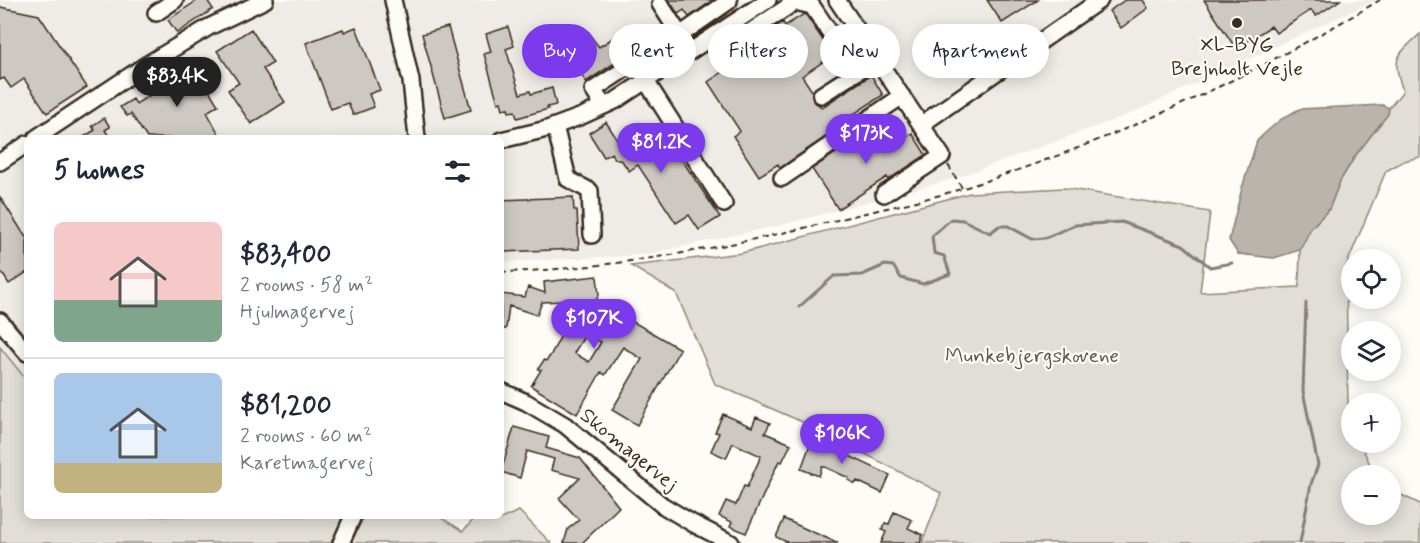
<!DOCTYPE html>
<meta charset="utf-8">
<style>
:root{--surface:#fff;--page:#f2f2f3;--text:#1f2937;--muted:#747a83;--line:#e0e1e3;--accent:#7c3aed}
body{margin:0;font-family:Mynerve,sans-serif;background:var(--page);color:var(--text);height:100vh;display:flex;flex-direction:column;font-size:22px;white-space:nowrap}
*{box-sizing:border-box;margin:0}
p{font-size:20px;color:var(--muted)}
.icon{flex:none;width:33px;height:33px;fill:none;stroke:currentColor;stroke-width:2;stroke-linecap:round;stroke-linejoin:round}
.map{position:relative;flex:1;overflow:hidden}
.details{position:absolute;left:24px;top:135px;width:480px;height:384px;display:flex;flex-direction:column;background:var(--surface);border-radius:9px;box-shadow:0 3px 15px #0003}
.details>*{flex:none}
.banner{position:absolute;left:522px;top:24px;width:570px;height:54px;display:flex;gap:12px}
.buttons{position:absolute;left:1341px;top:249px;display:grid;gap:12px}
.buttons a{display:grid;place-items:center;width:60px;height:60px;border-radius:50%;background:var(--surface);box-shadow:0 3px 15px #0003;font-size:30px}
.price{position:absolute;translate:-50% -51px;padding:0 14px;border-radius:21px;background:var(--accent);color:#fff;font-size:20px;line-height:39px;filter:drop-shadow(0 2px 3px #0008)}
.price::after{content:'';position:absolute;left:50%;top:36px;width:18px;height:14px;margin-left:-9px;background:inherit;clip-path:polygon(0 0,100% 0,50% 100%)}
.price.active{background:#222;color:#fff}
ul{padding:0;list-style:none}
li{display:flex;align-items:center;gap:18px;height:150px;padding:0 30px}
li+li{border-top:2px solid var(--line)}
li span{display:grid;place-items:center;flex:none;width:168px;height:120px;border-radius:9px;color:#555}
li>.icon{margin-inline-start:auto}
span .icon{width:72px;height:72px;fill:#fffc;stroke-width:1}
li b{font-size:26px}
h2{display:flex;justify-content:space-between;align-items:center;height:72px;padding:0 30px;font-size:26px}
.chip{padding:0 21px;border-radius:27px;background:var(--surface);box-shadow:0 3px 15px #0003;font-size:21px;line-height:54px}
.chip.active{background:var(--accent);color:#fff}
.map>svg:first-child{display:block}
</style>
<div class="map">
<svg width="1420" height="543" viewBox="0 0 1420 543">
<rect width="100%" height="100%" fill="#fdfcf7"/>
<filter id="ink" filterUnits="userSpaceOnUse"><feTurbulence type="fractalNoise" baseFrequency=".0167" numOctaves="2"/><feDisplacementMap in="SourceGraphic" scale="12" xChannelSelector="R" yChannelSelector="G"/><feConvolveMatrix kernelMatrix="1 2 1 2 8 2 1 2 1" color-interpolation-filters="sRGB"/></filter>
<g filter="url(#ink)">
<path fill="#efece7" d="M0 0H1376L1130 114 953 179 786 224 643 255 501 262V138H27V516H346L335 543H0Z"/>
<path fill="#e1ded7" stroke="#8e847a" stroke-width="1.5" d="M1420 34V157L1404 161 1386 171 1346 266 1348 410 1351 420 1352 442 1360 443 1375 475 1352 476V514H1390L1391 490 1420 504V543H922L941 493 807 424 715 384 676 293 631 266 742 253 970 193 1064 188 1210 212 1200 292 1299 287 1300 250 1305 239 1311 228 1329 209 1340 181 1355 156 1388 114 1389 108 1403 91C1392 58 1395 57 1420 34Z
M0 347 24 377 27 375V516H344L333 543H0Z
M519 511 551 543H351L364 516H438L463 531 477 516 494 522Z"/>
<path fill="#bbb4ad" stroke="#887d74" stroke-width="1.5" d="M1382 105 1389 108 1388 114 1355 156 1340 181 1329 209 1311 228 1300 250 1274 258 1238 254 1229 240 1242 188 1257 141 1264 134 1280 120 1299 109Z"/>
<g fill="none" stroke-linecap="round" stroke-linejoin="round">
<path stroke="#887d74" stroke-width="3" d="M799 307 834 276 862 275 885 265 893 266 901 278 923 284 950 274 944 256 934 253 932 236 951 219 963 220 990 233 999 226H1008L1032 239 1045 238 1075 225 1122 222 1183 245 1210 267 1232 263
M1300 543 1311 484 1318 465 1303 391 1306 303"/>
</g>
<path fill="#cdc8c2" stroke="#3b2a1e" stroke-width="1.5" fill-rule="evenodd" d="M198 0H207L213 9 177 33 168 20Z
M669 0H713L689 17 684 10 678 14Z
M987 0H1038L1002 23Z
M1125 0H1143L1148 8 1121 28 1109 11Z
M1204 0H1340L1316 16 1311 10 1276 33 1271 26 1236 49Z
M0 7 39 15 87 87 47 113 24 79 11 88 4 78 0 80Z
M804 14 806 15 833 55 802 76 812 91 813 101 822 107 871 75 883 95 849 117 850 120 780 168 778 164 759 176 733 136 740 131 708 82 757 49 752 42 783 22 785 26Z
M578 25 586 36 589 34 599 47 630 27 642 45 586 82 577 68 567 75 560 64 561 57 578 46 576 43 579 42 570 30Z
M356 27 380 90 369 94 374 107 353 115 348 103 331 109 306 43 343 29 344 32Z
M448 27 471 110 445 118 422 34Z
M508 27 514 46 506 49 520 94 530 91 531 94 552 88 556 105 547 107 548 109 517 118 515 111 509 112 508 108 503 109 501 102 498 103 484 54 491 52 486 34Z
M251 29 273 63 263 69 285 102 251 124 228 90 239 83 217 51Z
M197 58 203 67 199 70 207 83 205 84 218 105 207 112 221 138H147L131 114 127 116 120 107 133 99 136 104 188 71 185 66Z
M104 118 110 127 105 130 110 138H82L95 130 92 126Z
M606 122 624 150 657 128 663 137 666 136 720 217 699 230 689 215 676 223 638 165 629 171 622 161 615 159 612 153 604 157 589 133Z
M870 130 878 142 886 136 891 144 905 134 907 137 912 133 926 155 888 180 887 177 838 209 812 169Z
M0 197 27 239V272L9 284 0 270Z
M573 197 574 210H577L579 249 501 252V200Z
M597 276 599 295 590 310 612 323 618 313 680 349 637 425 612 410 642 359 623 347 605 375 601 372 577 414 531 386 541 370 538 369 544 360 546 361 550 356 563 332 568 325 569 326 584 300 542 302 537 315 509 306 506 329H501V294L525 297 528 287 545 293 544 282ZM585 335 601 342 589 362 574 353Z
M723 414 752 427 756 417 770 423 765 433 791 444 782 462 779 461 746 533 730 526 732 522 719 516 726 501 736 505 744 486 747 487 761 456 733 443 726 458 711 451 719 433 715 432Z
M514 427 549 437 546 448 580 458 619 507 582 543H564L568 529 579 520 559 498 580 478 551 470 554 459 527 451 520 478 501 472Z
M814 434 833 440 830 447 890 475 882 493 857 481 855 484 848 480 849 478 825 467H822L819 476 801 469Z
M894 512 912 520 908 528 923 535 920 543H881L886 532 882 530 885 523 889 524Z
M784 519 808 530 838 543H789L776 537Z"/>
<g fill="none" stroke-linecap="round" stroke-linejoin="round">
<g stroke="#3b2a1e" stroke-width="20">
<path id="minor" d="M393 0 411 81 417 138
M837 0 942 156 884 194
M795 2 812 6 843 52
M660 4 680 35 729 1
M156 13 175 0
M709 39 718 53 795 2 794 0
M646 81 724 204
M821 95 877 59
M604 106 593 90 645 56 656 74
M922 124 1100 0
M555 126 568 179 590 191 592 235
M36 138 146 65 209 27 265 0
M501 140 547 129 582 116 615 101 768 0
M0 162 27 144
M782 178 902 96
M0 321 27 353
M501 391 526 402 565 425 662 505 692 523 731 543
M341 543 353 516"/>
</g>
<path stroke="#3b2a1e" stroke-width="2" stroke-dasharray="6 4.5" stroke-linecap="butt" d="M948 165 962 188
M501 272C614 269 728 247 837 220 879 209 923 201 964 188 1112 141 1247 79 1380 0"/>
<use href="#minor" stroke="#fdfcf7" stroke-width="15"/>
</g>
</g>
<circle fill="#3b2a1e" stroke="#fdfcf7" stroke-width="2" cx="1237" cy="23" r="6"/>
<g text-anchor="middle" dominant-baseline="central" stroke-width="4.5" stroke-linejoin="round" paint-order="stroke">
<g font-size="21" fill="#3b2a1e" stroke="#fdfcf7">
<text x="1237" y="45">XL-BYG<tspan x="1237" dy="24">Brejnholt Vejle</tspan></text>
</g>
<g font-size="21" fill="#64574c" stroke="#fdfcf7">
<text x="1032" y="356">Munkebjergskovene</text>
</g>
<g font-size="21" fill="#3b2a1e" stroke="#fdfcf7">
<text transform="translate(629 450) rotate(39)">Skomagervej</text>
</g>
</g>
</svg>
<div class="buttons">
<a><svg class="icon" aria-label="locate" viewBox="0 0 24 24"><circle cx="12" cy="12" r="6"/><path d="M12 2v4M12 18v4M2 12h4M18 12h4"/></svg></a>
<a><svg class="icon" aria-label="layers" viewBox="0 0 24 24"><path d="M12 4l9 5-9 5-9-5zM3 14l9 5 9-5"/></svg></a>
<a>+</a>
<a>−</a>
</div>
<b class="price active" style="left:177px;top:108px">$83.4K</b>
<b class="price" style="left:866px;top:165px">$173K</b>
<b class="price" style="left:661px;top:174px">$81.2K</b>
<b class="price" style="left:594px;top:350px">$107K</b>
<b class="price" style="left:842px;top:465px">$106K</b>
<div class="banner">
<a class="chip active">Buy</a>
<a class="chip">Rent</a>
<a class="chip">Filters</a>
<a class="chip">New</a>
<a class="chip">Apartment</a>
</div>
<section class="details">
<h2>5 homes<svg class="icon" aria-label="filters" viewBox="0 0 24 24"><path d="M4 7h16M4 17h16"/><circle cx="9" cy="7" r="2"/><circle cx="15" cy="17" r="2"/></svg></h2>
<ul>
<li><span style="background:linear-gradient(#f6c9c9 65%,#7fa58c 0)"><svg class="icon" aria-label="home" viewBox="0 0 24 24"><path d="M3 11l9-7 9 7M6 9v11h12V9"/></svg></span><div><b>$83,400</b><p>2 rooms · 58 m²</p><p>Hjulmagervej</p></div></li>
<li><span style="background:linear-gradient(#a9c7e8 75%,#c2b280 0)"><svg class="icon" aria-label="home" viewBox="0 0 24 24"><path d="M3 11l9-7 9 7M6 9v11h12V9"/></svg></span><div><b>$81,200</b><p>2 rooms · 60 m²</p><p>Karetmagervej</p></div></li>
</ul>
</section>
</div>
